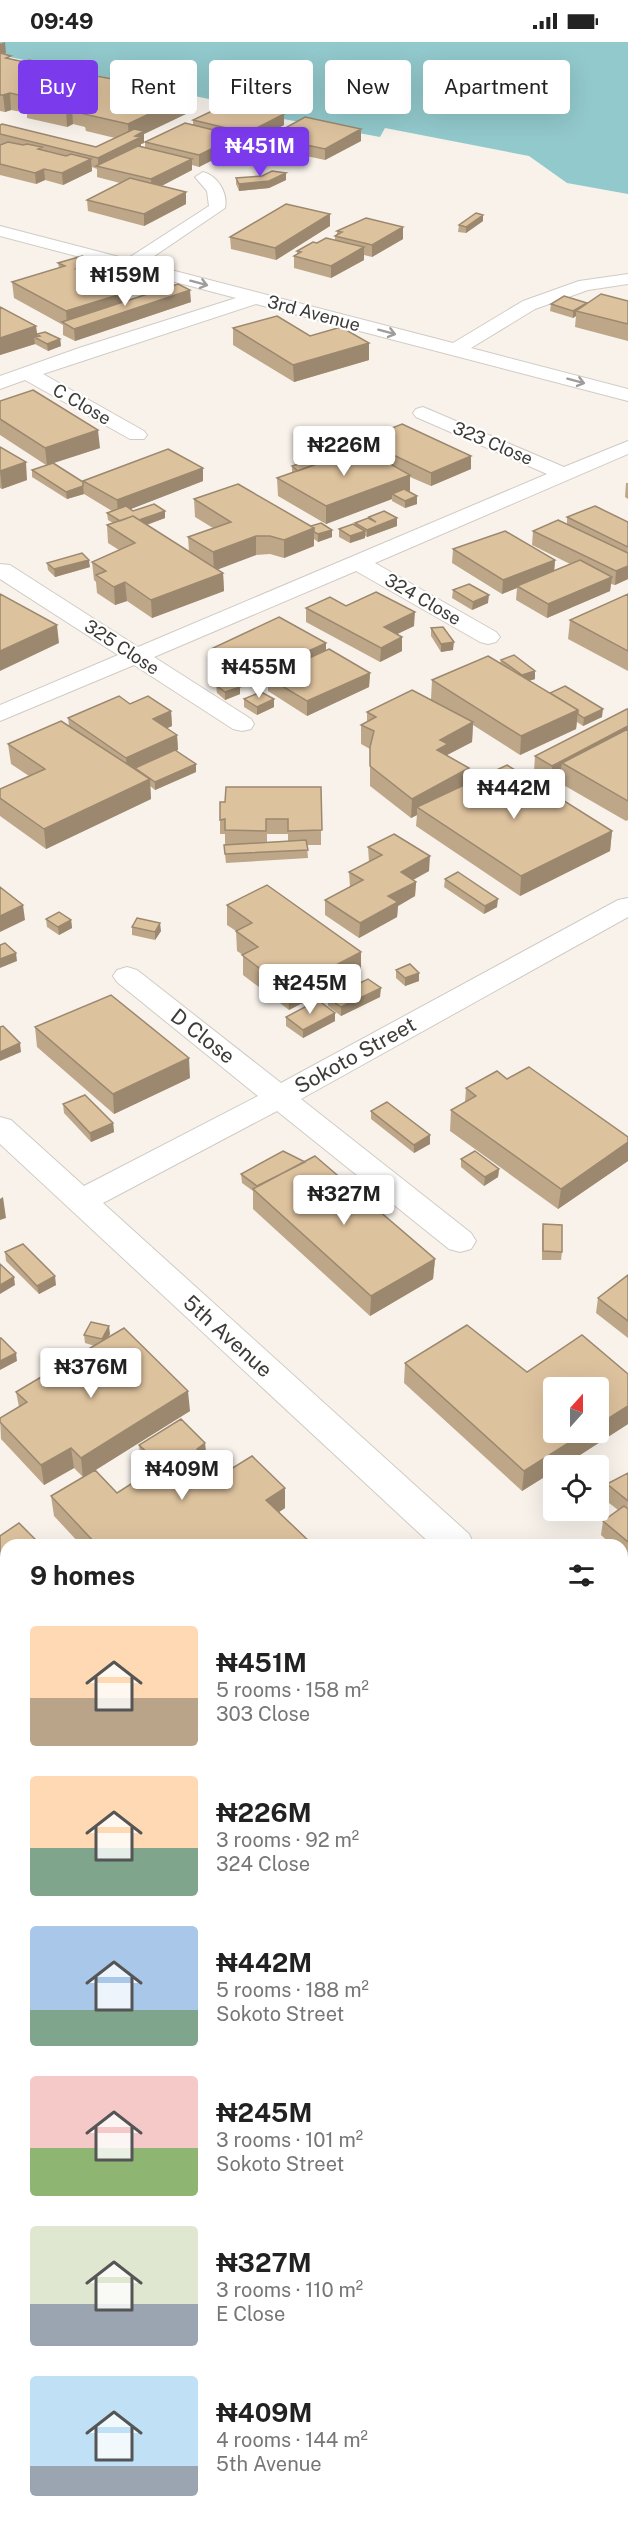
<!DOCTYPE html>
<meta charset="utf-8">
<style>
:root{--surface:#fff;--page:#f6f6f6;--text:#222;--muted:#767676;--accent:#7c3aed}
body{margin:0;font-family:"Public Sans",sans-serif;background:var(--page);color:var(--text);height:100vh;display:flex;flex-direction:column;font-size:22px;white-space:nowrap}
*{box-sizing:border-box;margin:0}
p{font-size:20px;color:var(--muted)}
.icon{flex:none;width:33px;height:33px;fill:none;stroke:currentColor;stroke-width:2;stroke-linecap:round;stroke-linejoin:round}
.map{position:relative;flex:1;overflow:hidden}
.sheet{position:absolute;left:0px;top:1497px;width:628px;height:984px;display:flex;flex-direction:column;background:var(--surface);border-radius:18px 18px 0 0;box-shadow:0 6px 24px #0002}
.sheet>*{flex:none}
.top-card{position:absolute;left:18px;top:18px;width:592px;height:54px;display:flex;gap:12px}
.needle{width:39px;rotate:21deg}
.controls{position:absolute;left:543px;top:1335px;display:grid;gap:12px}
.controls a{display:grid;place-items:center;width:66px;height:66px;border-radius:6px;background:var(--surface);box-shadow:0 6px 24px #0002;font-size:30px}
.price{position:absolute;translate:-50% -51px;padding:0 14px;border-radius:6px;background:#fff;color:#222;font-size:20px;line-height:39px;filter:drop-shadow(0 2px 3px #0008)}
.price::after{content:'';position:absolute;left:50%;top:36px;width:18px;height:14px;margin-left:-9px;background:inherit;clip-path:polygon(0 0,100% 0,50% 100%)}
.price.current{background:var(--accent);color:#fff}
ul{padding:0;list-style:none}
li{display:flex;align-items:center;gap:18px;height:150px;padding:0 30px}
li span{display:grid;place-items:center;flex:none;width:168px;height:120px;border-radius:6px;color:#555}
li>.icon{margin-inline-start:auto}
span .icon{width:72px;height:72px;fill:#fffc;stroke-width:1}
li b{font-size:26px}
h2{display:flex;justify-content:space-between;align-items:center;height:72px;padding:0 30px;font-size:26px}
.tag{padding:0 21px;border-radius:6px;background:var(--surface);box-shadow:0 6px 24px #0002;font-size:21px;line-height:54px}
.tag.current{background:var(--accent);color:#fff}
.status{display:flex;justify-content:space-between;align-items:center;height:42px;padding:0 30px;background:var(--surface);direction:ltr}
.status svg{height:16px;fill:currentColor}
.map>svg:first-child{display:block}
</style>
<div class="status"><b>09:49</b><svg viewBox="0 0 49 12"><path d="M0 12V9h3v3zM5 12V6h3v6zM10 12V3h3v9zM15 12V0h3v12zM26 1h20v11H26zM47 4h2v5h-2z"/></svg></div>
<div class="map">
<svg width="628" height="2481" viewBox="0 0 628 2481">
<rect width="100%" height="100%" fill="#f8f2eb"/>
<path fill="#92c9cc" d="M0 0H628V152L567 141 529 114 385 86 380 95 213 64 223 60 0 13Z"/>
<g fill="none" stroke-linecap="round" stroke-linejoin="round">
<g stroke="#d0cbc4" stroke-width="2">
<path id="minor" d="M203 130C218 134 228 151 225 166L144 221 453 301 523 259 579 239 628 232V242L588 248 535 267 471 306 628 347V359L256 262 43 332 144 389 147 393 144 397H130L25 338 0 347V334L79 306 236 256 0 194V184L127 217 209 164 207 149 195 135Z
M423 365 564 425 628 399V412L375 521 496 590 500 595 496 600 488 602 480 600 356 529 154 615 251 677 254 682 251 687 242 689 233 687 134 623 0 679V663L118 613 0 537V522L10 523 138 605 547 432 416 375 413 371 416 367Z
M628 856V875L301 1057 471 1191 476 1199 471 1207 460 1210 449 1207 277 1069 103 1161 469 1492 474 1503H432L0 1102V1075L11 1078 84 1144 258 1054 117 940 113 934 117 928 127 925 137 928 281 1041 618 858Z
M622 1638 628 1640V1678L622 1676Z
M628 1769V1807L622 1809V1771Z
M6 1817V1857L0 1859V1819Z
M0 1884 6 1886V1932L0 1930Z
M6 2282V2333L0 2336V2284Z"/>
</g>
<use href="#minor" fill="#fff" fill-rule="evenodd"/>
</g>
<path fill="#bea788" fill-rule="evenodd" d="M0 0 6 11 3 12 11 17 68 26V29L129 43 188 71 144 92V101L141 102V104L145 105V100L193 83V78L284 72V83L247 102 238 100V105L199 125 192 123V128L161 144 186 162 144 184 88 169 87 158 120 141 97 135V127L92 125V129L63 143 45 138 36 142 0 133V83L96 105 115 96 86 89 85 85 73 82 67 85 27 76V71L11 68 5 70 0 69Z
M361 87V99L325 118 269 106V95Z
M236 136 286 138 269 146 239 149 236 142Z
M330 172V184L276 218 231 207 230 195Z
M483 173V179L466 191 458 190 459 183Z
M403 185V197L372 215 364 213V218L331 236 294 226V214L297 213V209L317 201 335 198V194L337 192V189Z
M58 221H95L97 237 124 260H191L75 299 63 293V283L14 256 12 240 59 226Z
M628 259V299L575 285 576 274 573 276 550 269 551 262Z
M0 265 37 292 60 297 61 304 48 309 35 302 0 313Z
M233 286 310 294 369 301V318L294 340 233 303Z
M0 359 100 406 54 421 83 440V439H203L131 467 133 469H165V476L147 483 189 510 188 495 213 486 195 475 194 457 311 484 332 495 318 500 314 497V504L284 516 270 512 256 513 217 527 223 531 224 549 152 576 127 559 115 563 97 551 96 540 94 538 92 520 119 508 108 501 107 483 113 481 108 478 107 471 112 469 84 452 67 457 32 435V428L46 423 0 393Z
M362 398 471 427 431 444 410 435V450L417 454V462L405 466 392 459V457L326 482 278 454 277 436 292 431V424L336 415 362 406Z
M0 405 27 438 2 447 0 446Z
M626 441H628V457L625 455Z
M369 475 397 484 367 495 365 494V496L350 501 339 495V487L355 483V481L369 476Z
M567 475 628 480V537L615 543 611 542 610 549 547 576 516 558 517 546 502 552 452 521 453 507 555 518 554 528 570 522 532 503 533 489 567 482Z
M47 521 90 525 55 535 48 528Z
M453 548 488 561 472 568 452 556Z
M628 552V629L568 597 570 578Z
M346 564 414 584 397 592 402 595V609L380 620 306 580V566Z
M431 586 453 608 441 610 431 594Z
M326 601V608L370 631 369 645 307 674 268 649V643L260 647 213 620V606Z
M501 618 535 629V637L529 639 550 651 602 675 583 684 577 680 576 687 520 713 473 683 472 700 447 713V714L469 726 468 741 612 789 610 809 520 854 416 784 417 773 411 776 370 744V707L361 702V683L367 680V670L431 657 432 638 500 621Z
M216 643 240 652 225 658 217 651Z
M244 657H274V665L257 673 244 665Z
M130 662 171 669 172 684 167 686 177 693 178 708H176L196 730 155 748 150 744 151 757 46 807 0 774V747L29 734 11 722 8 702 69 684 68 676Z
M628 667V778L626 779 560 741V733L551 738 534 729 535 714Z
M321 745V803H307L308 816 226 821 224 803H225V792H220V778L225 760ZM267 792H288V799L267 800Z
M368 805 429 829 413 838 416 840 415 854 398 864 397 875 359 896 325 873V858L350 845 349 830 369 820Z
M445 837 497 865 484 872 444 845Z
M227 863 361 930 289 968 243 933V913L237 909 236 889 227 883Z
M46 877 71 878 72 886 59 893 47 885Z
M132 885 161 889 155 898 132 893Z
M396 928 419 939 405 944 396 936Z
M380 955 341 974 328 964V956Z
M286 975 335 979 303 996 286 984Z
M35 985 190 1036 114 1072 37 1005Z
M507 1037 628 1095V1119L558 1167 450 1089 451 1068 465 1061 466 1046Z
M63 1062 113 1081 114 1090 91 1100 64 1071Z
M371 1069 430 1102 414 1111 371 1077Z
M461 1117 499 1127 498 1135 484 1144 461 1125Z
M241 1132 435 1217 433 1237 370 1274 253 1167V1149L242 1141Z
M543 1182 562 1210 561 1218H542V1190Z
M5 1210 56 1243 39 1252 6 1219Z
M628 1233V1296L596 1271 598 1256Z
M110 1292 108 1295 190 1369 95 1428 117 1451 149 1430 141 1422 139 1403 205 1401 206 1416 223 1432 285 1466 279 1470 313 1503H81L54 1474 51 1454 83 1435 74 1426 44 1443 1 1397 0 1376 19 1365 16 1350 95 1304 85 1301 84 1293Z
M405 1321 527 1330 628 1332V1382L563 1424H554V1429L522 1449 404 1341Z
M628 1431V1517L622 1512V1503H612L601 1493 603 1479 618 1468 604 1457 607 1442Z
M628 1946V2035L622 2029V1951Z
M40 2475H173L178 2481H42Z
M200 2475H345L350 2481H205Z
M360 2475H483L476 2481H364Z"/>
<path fill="#9b886f" d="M5 0 6 11 0 13V2Z
M10 51 11 68 5 70 3 53Z
M187 54 188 71 144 92V101L141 102V106L98 124V116L129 99 128 82Z
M72 65 73 82 67 85 66 68Z
M284 72V83L247 102V91Z
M361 87V99L325 118V107Z
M238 94V105L199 125V113Z
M91 117 92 129 63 143 62 131Z
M192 117V128L152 149 151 137Z
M44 127 45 138 36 142 35 131Z
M286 131V138L269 146 239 149V142Z
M186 150V162L144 184V172Z
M330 172V184L276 218 275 206Z
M483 173V179L466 191V185Z
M403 185V197L372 215V203Z
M364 205V218L331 236V224Z
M95 221 97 237 76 227Z
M190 248 191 260 75 299 74 287Z
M124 251 125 268 67 283 66 269Z
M587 261 576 269V274L573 276V269Z
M36 284 38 297 34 295 35 302 0 313V296Z
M60 297 61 304 48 309 47 302Z
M369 301V318L294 340 293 323Z
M98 388 100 406 47 423 45 406Z
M471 414V427L431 444V431Z
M26 420 27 438 2 447 0 429Z
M203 426V439L118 472 117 458Z
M410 433V450L392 452V457L326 482V464Z
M83 444 84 452 67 457 66 450Z
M417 454V462L405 466V459Z
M165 469V476L126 490 125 482Z
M397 476V484L367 495V488Z
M314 486V504L284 516V498Z
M332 488V495L318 500V492Z
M365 489V496L350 501V494Z
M256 494V513L214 529 213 510Z
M89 518 90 525 55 535 54 527Z
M555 518 554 532 517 544V546L502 552 503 538Z
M628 524V537L615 543 616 529Z
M223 531 224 549 152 576 151 558Z
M612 535 610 549 547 576 548 562Z
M125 540 127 559 115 563 114 545Z
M489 553 488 561 472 568 473 560Z
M415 570 414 584 383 599 384 585Z
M57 583 59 601 0 629V609Z
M402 595V609L380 620 381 606Z
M454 600 453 608 441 610V602Z
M326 601V615L267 635 268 643 260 647 259 632Z
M535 629V637L521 641 522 633Z
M370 631 369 645 307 674V659Z
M240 645V652L225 658V650Z
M274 657V665L257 673V665Z
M603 667 602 675 583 684 584 676Z
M578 668 576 687 520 713 521 694Z
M171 669 172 684 154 692 153 677Z
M473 680 472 700 447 713V722L437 708 440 698Z
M628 684V698L562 721 560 733 551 738 552 724Z
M177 693 178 708 127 730 126 716Z
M196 722V730L155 748V740Z
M469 726 468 745 417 765V773L411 776 412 757Z
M150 737 151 757 46 807 44 787Z
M612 789 610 809 520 854 521 834Z
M430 814 429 829 400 845 401 830Z
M416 840 415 854 398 864 397 875 359 896 360 881 388 854Z
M498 857 497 865 484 872 485 864Z
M23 863 25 878 0 890V874Z
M71 878 72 886 59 893 58 885Z
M160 881 161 889 155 898V890Z
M361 910V930L289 968 288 948Z
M16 911 17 919 0 926V917Z
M419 931V939L405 944V936Z
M381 946 380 955 341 974V965Z
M335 971V979L303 996V988Z
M20 1001 21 1010 0 1019V1010Z
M189 1016 190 1036 114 1072 113 1052Z
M113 1081 114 1090 91 1100 90 1091Z
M430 1093V1102L414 1111V1103Z
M628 1100V1119L558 1167 561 1147Z
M499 1127 498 1135 484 1144 485 1135Z
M3 1155 6 1176 0 1178V1157Z
M435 1217 433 1237 370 1274 371 1254Z
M55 1234 56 1243 39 1252 37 1244Z
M14 1235 15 1243 0 1252V1243Z
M109 1284 110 1292 103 1306 102 1297Z
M16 1311 17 1319 0 1328V1319Z
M188 1349 190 1369 83 1436 81 1416Z
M628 1364V1382L563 1424H554V1429L522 1449 524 1429 586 1390H598V1383Z
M205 1401 207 1421 197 1407Z
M71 1406 74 1426 44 1443 41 1423Z
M285 1446V1466L267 1478 266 1458Z
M36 1498 37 1503H28Z
M6 1517V1526L0 1530V1521Z
M6 2005V2013L0 2017V2009Z
M6 2068V2076L3 2077 2 2070Z
M6 2116V2136L0 2140V2121Z
M628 2356V2367L622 2372V2361Z
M472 2475H483L476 2481H465Z"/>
<path fill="#ddc29e" stroke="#9b886f" stroke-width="1.5" d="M0 11 11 14 6 16 24 20 29 18 68 26 63 28 129 40 124 42 187 54 128 82 84 72 91 69 72 65 66 68 25 58 32 56 10 51 3 53H0Z
M231 60 284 72 247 91 193 78Z
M305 75 361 87 325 107 269 95Z
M185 81 238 94 199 113 145 100Z
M2 82 96 105 134 87 144 89 135 94 141 95 98 116 0 92V83Z
M8 100 23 103 27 102 42 105 38 107 66 114 71 112 91 117 62 131 44 127 35 131 0 122V103Z
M138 104 192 117 151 137 96 124Z
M272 129 286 131 269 139 239 142 236 136 262 134Z
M130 136 186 150 144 172 87 158Z
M286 162 330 172 275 206 230 195Z
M476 171 483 173 466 185 459 183Z
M366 176 403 185 372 203 335 194 342 190 337 189Z
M326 196 364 205 331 224 294 214 301 210 297 209 313 200 317 201Z
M82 214 95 221 76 227 124 251 66 269 12 240 65 224 58 221Z
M178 242 190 248 74 287 62 280Z
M601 252 628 259V282L576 269Z
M564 254 587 261 573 269 551 262Z
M0 265 36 284 0 296Z
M277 274 310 294 341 285 369 301 293 323 233 286Z
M45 290 60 297 47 302 34 295 40 294 37 292Z
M33 348 98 388 45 406 0 377V359Z
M402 382 471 414 431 431 362 398Z
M0 405 26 420 0 429Z
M362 406 410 433 326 464 277 436Z
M168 407 203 426 117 458 83 439Z
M330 412 336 415 298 429 292 424Z
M53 421 83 440V444L66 450 32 428Z
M238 442 314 486 284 498 270 494H256L213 510 188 495 231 480 194 457Z
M404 447 417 454 405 459 392 452Z
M154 462 165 469 139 478 133 474 120 479 107 471 126 464 133 469Z
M595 464 628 480V505L567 475Z
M384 469 397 476 367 488 355 481 368 476 376 480 369 475Z
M133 474 223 531 151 558 125 540 114 545 96 533 106 529 92 520 135 501 107 483Z
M558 478 628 511V524L616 529 533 489Z
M321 481 332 488 318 492 314 490V486L311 484Z
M353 482 365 489 350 494 339 487Z
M505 489 555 518 503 538 453 507Z
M82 511 89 518 54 527 47 521Z
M580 518 612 535 548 562 517 544Z
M469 542 489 553 473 560 453 548Z
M376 550 415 570 384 585 402 595 381 606 306 566 330 555 346 564Z
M0 552 57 583 0 609Z
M628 552V609L570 578Z
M279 575 326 601 259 632 213 606Z
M443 585 454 600 441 602 431 586Z
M329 607 370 631 307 659 267 635Z
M514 613 535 629 522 633 501 618Z
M488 614 578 668 521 694 432 638Z
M231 638 240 645 225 650 216 643Z
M565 644 603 667 584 676 578 672V668L550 651Z
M412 648 473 680 440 698 448 702 437 708 469 726 412 757 370 724V705L374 689 361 683 376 675 367 670Z
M261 650 274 657 257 665 244 657Z
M119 654 130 662 148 654 171 669 153 677 177 693 126 716 68 676Z
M627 667H628V684L552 724 535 714Z
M61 679 150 737 44 787 0 756V747L45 727 8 702Z
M628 687V759L562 721Z
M175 708 196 722 155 740 135 726Z
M507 723 612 789 521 834 417 765Z
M226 745H321L322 788 288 789V777H266V789L225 788V777L220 778V760H225Z
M394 792 430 814 401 830 416 840 388 854 398 860 360 881 325 858 363 838 349 830 382 813 368 805Z
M306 798 308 808 225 812 224 803Z
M458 830 498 857 485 864 445 837Z
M267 843 361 910 288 948 242 913 258 905 236 889 252 881 227 863Z
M0 845 23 863 0 874Z
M59 870 71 878 58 885 46 877Z
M137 876 160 881 155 890 132 885Z
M5 901 16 911 0 917V903Z
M410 922 419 931 405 936 396 928Z
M368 937 381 946 341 965 328 956Z
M111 953 189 1016 113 1052 35 985Z
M318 958 335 971 303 988 286 975Z
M3 984 20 1001 0 1010V985Z
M529 1025 628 1095V1100L561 1147 451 1068 476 1054 466 1046 497 1029 507 1037Z
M85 1053 113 1081 90 1091 63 1062Z
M387 1060 430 1093 414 1103 371 1069Z
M283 1109 305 1120 257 1144 241 1132Z
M475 1109 499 1127 485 1135 461 1117Z
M315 1114 435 1217 371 1254 253 1147Z
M543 1182 562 1183V1210L543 1209Z
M23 1202 55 1234 37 1244 5 1210Z
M0 1222 14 1235 0 1243Z
M628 1233V1279L598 1256Z
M91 1280 109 1284 102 1297 84 1293Z
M467 1283 527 1330 582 1293 628 1332V1364L598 1383V1346H554V1390H586L524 1429 405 1321Z
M124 1286 188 1349 81 1416 71 1406 41 1423 0 1380V1376L27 1360 16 1350Z
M0 1296H1L16 1311 0 1319Z
M181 1377 205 1401 197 1407 223 1432 252 1414 285 1446 266 1458 313 1503H97L51 1454 95 1428 117 1451 161 1423 139 1403Z
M628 1431V1459L607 1442Z
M624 1464 628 1467V1500L603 1479Z
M19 1481 36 1498 28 1503H6V1517L0 1521V1494Z
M628 1946V2014L622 2008V1951Z
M0 1994 6 2003V2005L0 2009Z
M6 2014V2068L2 2070 0 2068V2018Z
M0 2088 6 2096V2116L0 2121Z
M628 2145V2356L622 2361V2150Z
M42 2475H173L178 2481H46Z
M208 2475H345L350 2481H213Z
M370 2475H472L465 2481H374Z"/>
<defs><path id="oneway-shaft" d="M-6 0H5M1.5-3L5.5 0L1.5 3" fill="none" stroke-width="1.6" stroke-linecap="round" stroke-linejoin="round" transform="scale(1.5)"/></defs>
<g stroke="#9e9d9c">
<use href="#oneway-shaft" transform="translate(199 241) rotate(15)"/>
<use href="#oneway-shaft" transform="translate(387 290) rotate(15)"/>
<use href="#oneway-shaft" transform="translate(576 339) rotate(15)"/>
</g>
<g text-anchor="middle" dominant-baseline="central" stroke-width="4.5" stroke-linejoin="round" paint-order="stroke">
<g font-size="18" fill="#3d3b38" stroke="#fff">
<text transform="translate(314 271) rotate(15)">3rd Avenue</text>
<text transform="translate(82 362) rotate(30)">C Close</text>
<text transform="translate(493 401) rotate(23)">323 Close</text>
<text transform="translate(423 557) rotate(30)">324 Close</text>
<text transform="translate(122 605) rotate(33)">325 Close</text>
</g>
<g font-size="21" fill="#3d3b38" stroke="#fff">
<text transform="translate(203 994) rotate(38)">D Close</text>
<text transform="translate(355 1013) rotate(-29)">Sokoto Street</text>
<text transform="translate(228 1294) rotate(42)">5th Avenue</text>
</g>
</g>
</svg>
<div class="controls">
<a><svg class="needle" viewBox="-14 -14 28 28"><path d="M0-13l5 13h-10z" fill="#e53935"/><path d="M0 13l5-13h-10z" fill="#767676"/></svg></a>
<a><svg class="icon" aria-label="locate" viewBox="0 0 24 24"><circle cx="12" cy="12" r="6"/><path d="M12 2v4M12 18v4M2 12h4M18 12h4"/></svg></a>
</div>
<b class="price current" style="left:260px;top:136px">₦451M</b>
<b class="price" style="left:125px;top:265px">₦159M</b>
<b class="price" style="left:344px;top:435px">₦226M</b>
<b class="price" style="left:259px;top:657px">₦455M</b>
<b class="price" style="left:514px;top:778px">₦442M</b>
<b class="price" style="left:310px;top:973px">₦245M</b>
<b class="price" style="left:344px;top:1184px">₦327M</b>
<b class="price" style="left:91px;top:1357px">₦376M</b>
<b class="price" style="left:182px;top:1459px">₦409M</b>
<div class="top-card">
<a class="tag current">Buy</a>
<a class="tag">Rent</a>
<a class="tag">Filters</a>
<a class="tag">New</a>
<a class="tag">Apartment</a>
</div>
<section class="sheet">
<h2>9 homes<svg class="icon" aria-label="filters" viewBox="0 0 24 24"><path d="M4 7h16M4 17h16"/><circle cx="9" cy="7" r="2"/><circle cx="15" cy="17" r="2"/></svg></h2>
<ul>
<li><span style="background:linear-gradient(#ffd9b3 60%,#b9a48a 0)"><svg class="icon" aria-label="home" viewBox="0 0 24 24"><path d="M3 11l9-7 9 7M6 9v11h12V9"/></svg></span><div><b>₦451M</b><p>5 rooms · 158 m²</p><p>303 Close</p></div></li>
<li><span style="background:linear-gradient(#ffd9b3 60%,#7fa58c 0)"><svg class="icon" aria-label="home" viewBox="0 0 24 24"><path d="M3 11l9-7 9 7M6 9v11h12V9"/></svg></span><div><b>₦226M</b><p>3 rooms · 92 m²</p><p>324 Close</p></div></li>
<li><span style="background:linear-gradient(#a9c7e8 70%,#7fa58c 0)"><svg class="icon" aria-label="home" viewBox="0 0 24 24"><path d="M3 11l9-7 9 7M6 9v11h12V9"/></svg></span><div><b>₦442M</b><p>5 rooms · 188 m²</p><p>Sokoto Street</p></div></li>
<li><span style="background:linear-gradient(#f6c9c9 60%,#8fb573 0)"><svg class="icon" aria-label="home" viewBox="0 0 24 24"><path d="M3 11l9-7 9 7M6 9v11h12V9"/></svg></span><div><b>₦245M</b><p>3 rooms · 101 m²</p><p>Sokoto Street</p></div></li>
<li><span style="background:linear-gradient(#dfe7d0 65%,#9aa5b1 0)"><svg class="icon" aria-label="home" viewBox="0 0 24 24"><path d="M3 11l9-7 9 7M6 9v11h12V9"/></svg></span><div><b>₦327M</b><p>3 rooms · 110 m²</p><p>E Close</p></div></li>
<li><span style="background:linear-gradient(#bfe0f5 75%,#9aa5b1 0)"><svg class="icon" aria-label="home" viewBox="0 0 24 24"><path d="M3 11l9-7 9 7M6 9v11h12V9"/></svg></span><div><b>₦409M</b><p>4 rooms · 144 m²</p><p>5th Avenue</p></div></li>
</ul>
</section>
</div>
